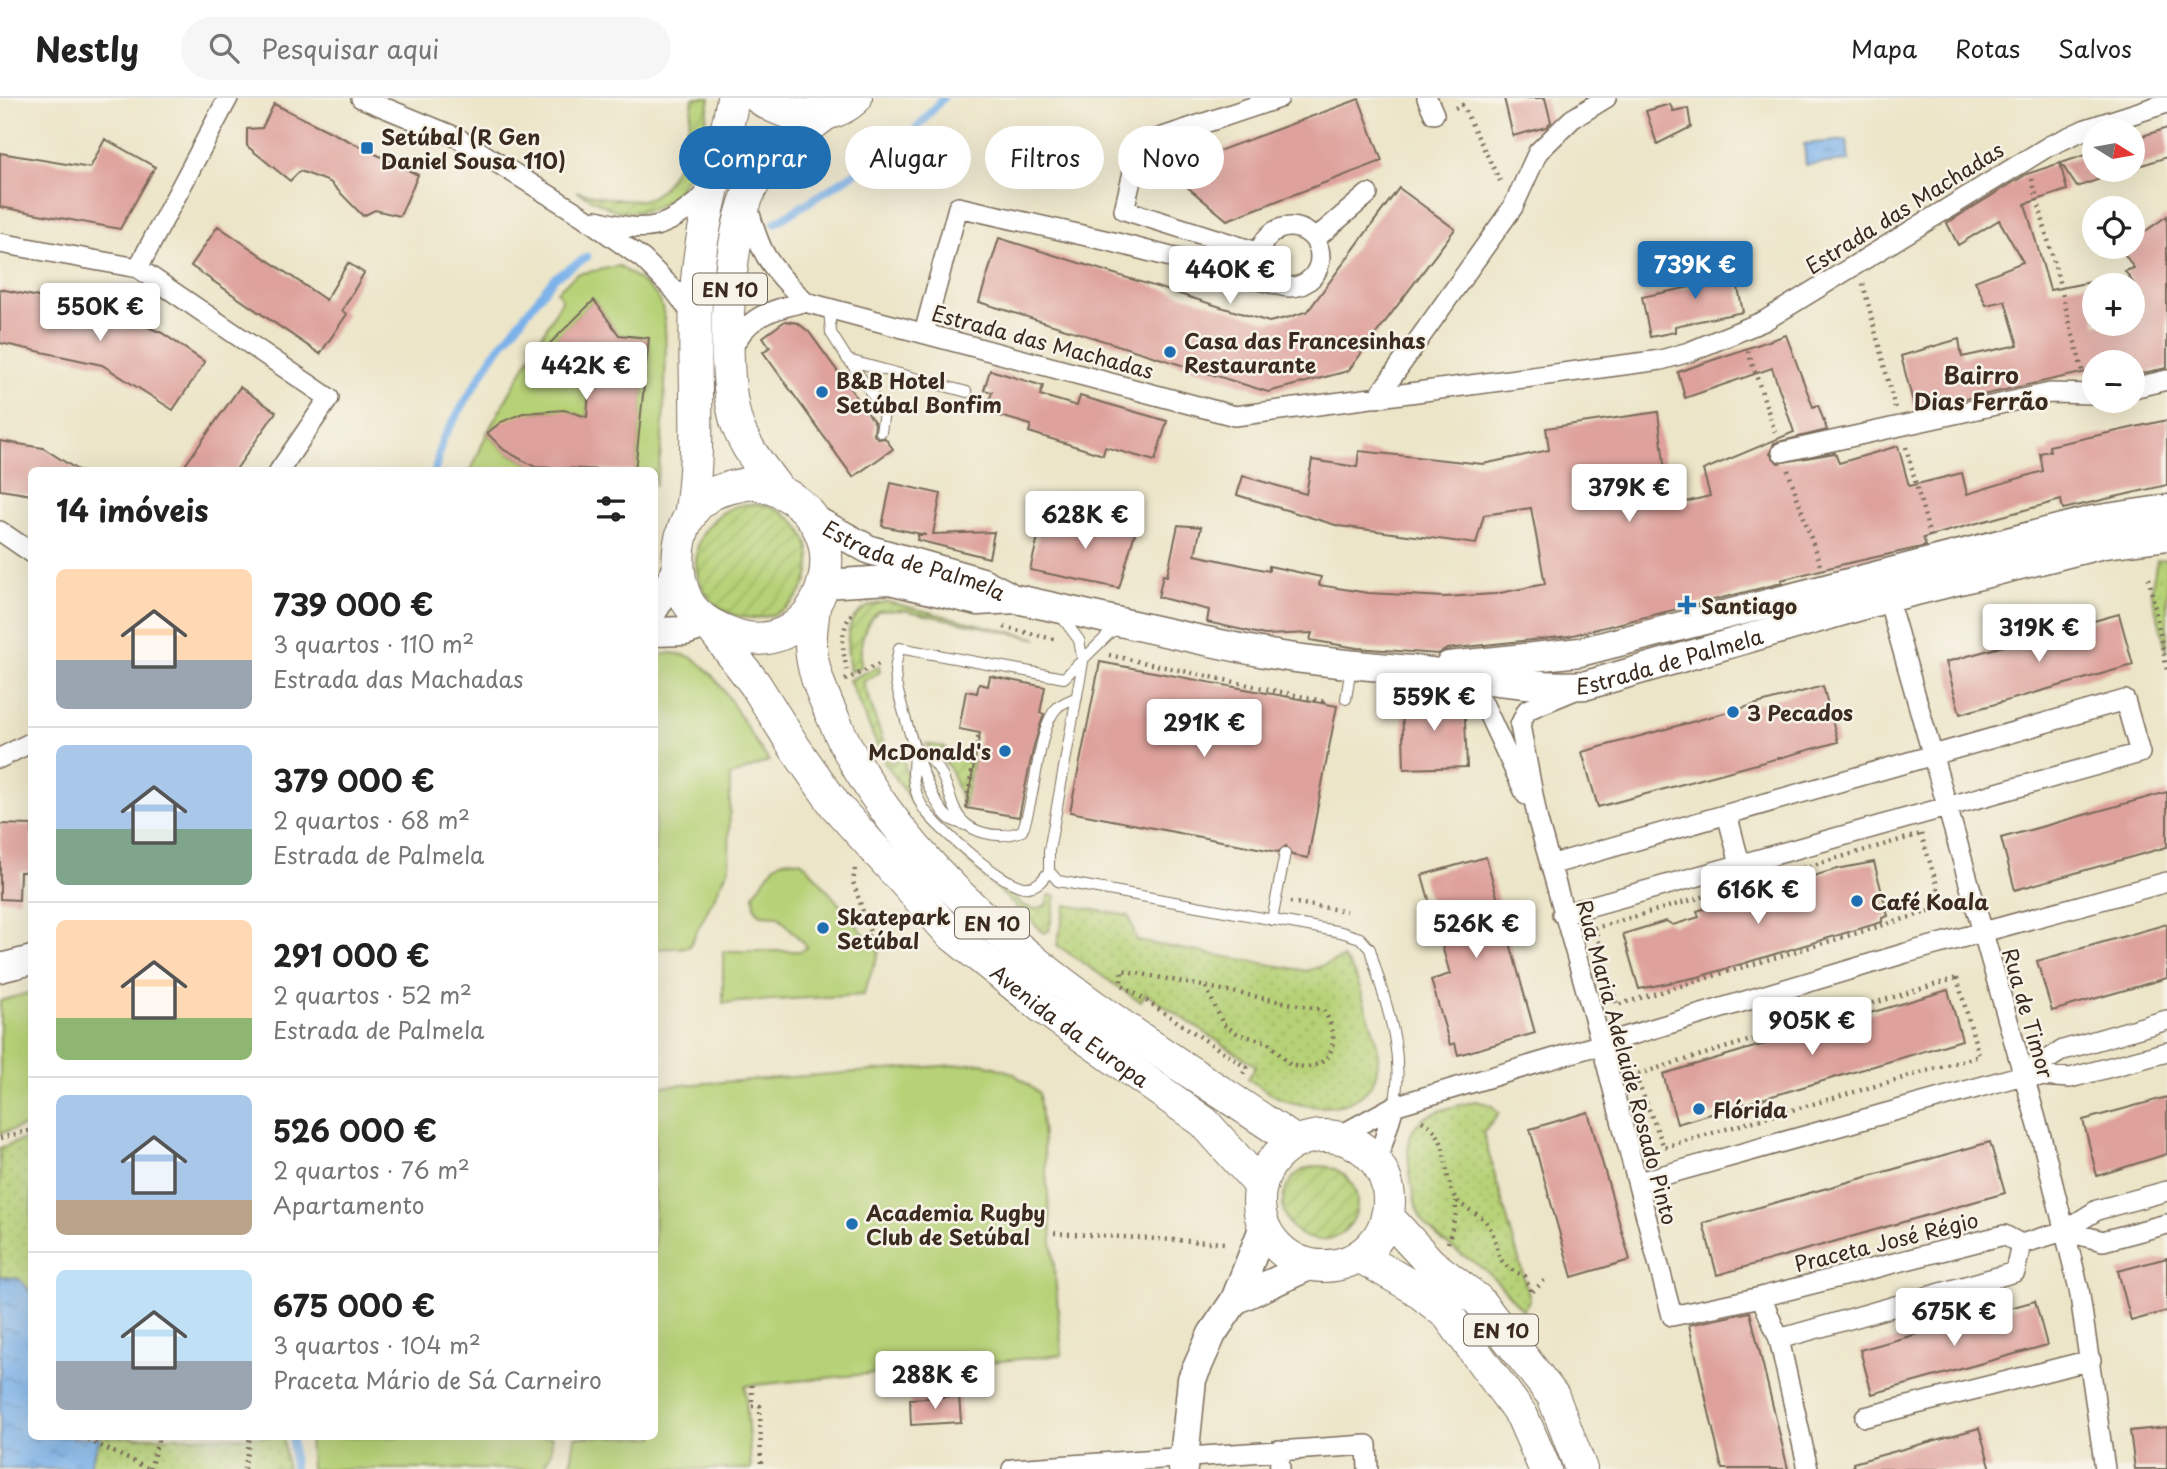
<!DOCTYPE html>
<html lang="pt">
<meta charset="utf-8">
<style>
:root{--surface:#fff;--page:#f6f6f6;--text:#222;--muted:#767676;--line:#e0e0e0;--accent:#1f6fb2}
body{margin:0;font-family:"Playpen Sans",sans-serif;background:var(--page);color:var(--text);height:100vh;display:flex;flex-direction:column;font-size:26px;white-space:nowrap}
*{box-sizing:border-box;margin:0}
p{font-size:23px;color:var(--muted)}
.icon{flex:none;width:38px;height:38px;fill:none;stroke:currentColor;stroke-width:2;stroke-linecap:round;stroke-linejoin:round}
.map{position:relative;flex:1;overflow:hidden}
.panel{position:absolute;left:28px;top:369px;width:630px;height:973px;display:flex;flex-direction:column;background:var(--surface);border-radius:10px;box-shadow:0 7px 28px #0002}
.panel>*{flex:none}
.guide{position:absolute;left:679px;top:28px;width:665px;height:63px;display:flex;gap:14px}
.needle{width:46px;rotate:101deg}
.tools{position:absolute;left:2082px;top:21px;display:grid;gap:14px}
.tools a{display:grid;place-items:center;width:63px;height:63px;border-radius:50%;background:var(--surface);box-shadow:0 7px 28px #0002;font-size:35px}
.price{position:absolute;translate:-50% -60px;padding:0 16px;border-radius:7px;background:#fff;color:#222;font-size:23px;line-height:46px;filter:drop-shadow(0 2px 4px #0008)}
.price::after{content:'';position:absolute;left:50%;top:42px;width:21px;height:16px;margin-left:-10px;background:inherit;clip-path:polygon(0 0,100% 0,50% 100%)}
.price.on{background:var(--accent);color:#fff}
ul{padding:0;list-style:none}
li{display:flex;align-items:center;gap:21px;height:175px;padding:0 28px}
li+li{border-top:2px solid var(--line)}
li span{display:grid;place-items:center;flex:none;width:196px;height:140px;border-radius:10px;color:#555}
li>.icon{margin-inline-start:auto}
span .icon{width:84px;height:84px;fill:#fffc;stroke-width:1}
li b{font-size:30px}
h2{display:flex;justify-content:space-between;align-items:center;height:84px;padding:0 28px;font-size:30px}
.tag{padding:0 24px;border-radius:32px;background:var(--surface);box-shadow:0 7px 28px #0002;font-size:24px;line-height:63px}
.tag.on{background:var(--accent);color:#fff}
header{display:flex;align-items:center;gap:42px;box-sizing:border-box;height:98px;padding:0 35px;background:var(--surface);border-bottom:2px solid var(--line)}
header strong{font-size:33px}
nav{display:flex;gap:38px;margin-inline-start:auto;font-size:24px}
.search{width:490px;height:63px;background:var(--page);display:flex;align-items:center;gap:18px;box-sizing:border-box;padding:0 24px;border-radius:38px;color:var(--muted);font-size:26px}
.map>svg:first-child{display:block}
</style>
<header>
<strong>Nestly</strong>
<div class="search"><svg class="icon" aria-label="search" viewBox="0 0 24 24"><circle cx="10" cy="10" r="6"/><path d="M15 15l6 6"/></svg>Pesquisar aqui</div>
<nav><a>Mapa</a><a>Rotas</a><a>Salvos</a></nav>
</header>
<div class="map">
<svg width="2167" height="1371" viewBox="0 0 2167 1371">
<defs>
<pattern id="park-dots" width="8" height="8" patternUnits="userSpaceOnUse" patternTransform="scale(1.75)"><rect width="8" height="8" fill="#b6d176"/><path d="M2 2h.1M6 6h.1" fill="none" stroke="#9db466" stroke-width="1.8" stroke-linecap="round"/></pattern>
<pattern id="garden-furrows" width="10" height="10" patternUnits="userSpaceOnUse" patternTransform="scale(1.75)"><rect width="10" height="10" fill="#b6d176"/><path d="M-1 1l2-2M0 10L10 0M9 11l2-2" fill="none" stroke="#9db466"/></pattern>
<pattern id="water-ripples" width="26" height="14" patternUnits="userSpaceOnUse" patternTransform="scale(1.75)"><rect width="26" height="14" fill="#7bb2ea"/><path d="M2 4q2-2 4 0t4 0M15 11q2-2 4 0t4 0" fill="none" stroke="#6691bd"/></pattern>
</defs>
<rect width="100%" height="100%" fill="#f7f3e8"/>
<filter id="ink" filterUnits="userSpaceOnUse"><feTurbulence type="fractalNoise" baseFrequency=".0143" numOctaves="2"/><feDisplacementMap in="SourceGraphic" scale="14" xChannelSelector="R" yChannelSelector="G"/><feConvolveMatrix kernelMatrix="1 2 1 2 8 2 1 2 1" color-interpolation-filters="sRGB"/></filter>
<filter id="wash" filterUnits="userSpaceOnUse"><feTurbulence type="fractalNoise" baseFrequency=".00686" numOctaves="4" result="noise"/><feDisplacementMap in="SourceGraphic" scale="28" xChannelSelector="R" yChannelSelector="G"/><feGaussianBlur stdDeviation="1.57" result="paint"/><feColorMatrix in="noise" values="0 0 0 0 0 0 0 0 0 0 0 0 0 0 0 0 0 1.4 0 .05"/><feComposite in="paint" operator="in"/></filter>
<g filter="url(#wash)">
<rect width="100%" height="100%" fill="#ece5c8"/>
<path fill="#b6d176" stroke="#787e4a" stroke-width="2" d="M619 168C634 179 657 191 662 209 670 237 663 360 655 389L654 373H635L648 241 619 237 594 202 534 261 590 279 587 319C544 306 526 314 487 335L504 352 534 369 580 373H471L487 335 562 202 557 193 577 176Z
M671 555C678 556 687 557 693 560 724 580 746 634 769 663L730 678 729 770 689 849 655 851V558Z
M783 762 800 763 808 769 879 854 863 897 723 905V853H801L807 849 778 818 761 817 755 810 754 796 774 768Z
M31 894V1027L0 1035V903Z
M982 965 1013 975 1039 995 1062 1257 745 1288 751 1371H570L575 1339H654L655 989Z
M309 1339H552L551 1355 542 1371H311Z"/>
<path fill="url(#park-dots)" stroke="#787e4a" stroke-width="2" d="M2167 461V555L2151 493 2157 462Z
M1066 807 1129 818 1137 843 1307 873 1343 860C1357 874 1361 894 1367 913 1371 926 1377 940 1378 954 1381 1009 1331 1015 1290 1004 1275 1000 1261 989 1248 981L1256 968 1146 896 1140 904 1057 847Z
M1476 1003 1491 1007 1499 1016 1483 1035 1530 1201 1523 1212C1511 1200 1499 1184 1486 1173 1465 1157 1444 1148 1426 1127 1415 1114 1414 1098 1411 1082 1400 1019 1423 1016 1476 1003Z
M31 1039 32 1339H283L287 1371H0V1050Z"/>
<path fill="url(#garden-furrows)" stroke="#787e4a" stroke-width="2" d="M693 0H710C701 49 689 117 626 114 610 113 591 100 576 93 597 98 619 104 641 102 678 97 689 29 693 0Z
M696 463a57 57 0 1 1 114 0a57 57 0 1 1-114 0Z
M888 504 1039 541 903 512 878 513C861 529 860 547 861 569L850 574C844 537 845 508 888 504Z
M879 568 880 574 863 584 891 666 903 659 911 697 925 717 1024 808 1036 811 1046 807 1049 797 1056 798 1049 833 1044 835 921 718 884 663 849 582Z
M926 646 946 649V656L973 661 964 709 950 670Z
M1283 1105a37 37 0 1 1 74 0a37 37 0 1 1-74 0Z"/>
<path fill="url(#water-ripples)" stroke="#5b6e84" stroke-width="2" d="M1847 42 1849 63 1806 67 1804 46Z
M0 1178 19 1181 31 1194 32 1339H101L88 1371H0Z"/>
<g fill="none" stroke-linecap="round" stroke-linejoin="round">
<path stroke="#7bb2ea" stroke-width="8" d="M775 125 906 43 943 0
M435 373 442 342 492 259 554 180 587 159
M292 1339 294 1371"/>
</g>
<g id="blocks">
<path fill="#dea19b" d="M1504 0H1545L1551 24 1546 29 1513 38Z
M1359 1 1382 63 1227 122 1167 72Z
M274 6 418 77 400 118 375 112 363 118 330 84 300 73 290 83 247 48V31L262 30Z
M1670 6 1673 13 1688 10 1691 29 1657 46 1646 13Z
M2167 30V59L2133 70V41Z
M105 41 155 69 120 131 0 109V55L90 70Z
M2091 55 2100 81 2077 89 2061 65Z
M2060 65 2067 92 2025 106 2050 192 2091 184 2095 199V226H2133V201L2143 199 2125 173 2134 170 2121 151 2133 149V142L2167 118V270L2133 277V264H2095V272L1915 312 1901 258 1959 241 1962 259 2018 247 2005 203 1986 207 1975 183 2023 164 1999 122 1958 147 1947 125 2027 76Z
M1399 90 1455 131 1348 273 1268 294 979 204 999 140 1269 224 1290 219 1308 213Z
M218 128 326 202 348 165 364 175 342 213 347 216 320 256 191 168Z
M1733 165 1743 214 1675 228V234L1650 239 1642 199 1700 187 1697 172Z
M0 191 115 215 162 235 205 264 173 312 102 267 0 245Z
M594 202 619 237 649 240 635 373 535 369 504 352 487 335 501 324 523 315 564 312 587 319 590 279 534 261Z
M785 223 798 225 809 234 875 325 874 337 879 341 885 340 893 351 853 379 763 254 770 249 763 239Z
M1786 237 1813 309 1818 307 1827 332 1774 345 1770 356 1778 365 1835 355 1839 365 1898 348 1909 388 1962 375 1967 396 2043 373 2040 355 2050 353 2049 348 2167 322V387L2063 411 2061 402 1923 440 1926 448 1840 467 1781 482 1782 485 1569 538 1447 551 1438 556 1357 550 1310 542 1312 535 1265 537 1207 524 1209 512 1158 499 1163 477 1167 478 1178 427 1201 429 1195 457 1269 473V468L1321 479 1319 487 1368 495 1445 499 1495 496 1545 486 1531 410 1484 417 1476 446 1339 428 1237 397 1243 378 1306 396 1312 362 1357 369 1359 353 1483 366 1549 352 1546 330 1658 314 1669 408 1710 398 1703 372 1794 334 1772 270 1685 300 1678 274Z
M990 272 1043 288 1040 297 1077 308 1080 298 1167 323 1155 363 1105 349 1103 357 1029 334 1031 327 986 314 992 294 984 292Z
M240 289 276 314 246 357 235 373H181Z
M0 343 43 350 79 373H32V397L0 392Z
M891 385 941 396 933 436 994 434 989 460 917 442 918 437H926L882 428Z
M1138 424 1119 490 1030 472 1041 427Z
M2119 516 2133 567 1960 616 1946 564Z
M1100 564 1337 608 1308 760 1292 757 1286 748 1278 754 1070 714Z
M990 578 1045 589 1040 615 1044 616 1034 647 1019 719 966 710 980 635 959 631 966 593 977 595 979 586 988 588Z
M1823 588 1838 644 1598 709 1582 654Z
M1464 598 1467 669 1404 671 1402 600Z
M2167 694V749L2015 792 2001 740Z
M0 726 32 727V774H20L19 802 0 801Z
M1486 759 1535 935 1458 957 1455 945 1450 947 1431 882 1450 876 1422 777Z
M1874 764 1888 818 1882 820V824L1698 879 1639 891 1623 836 1666 823 1673 827 1699 819 1697 813 1837 771Z
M2167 826V880L2052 913 2037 863Z
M1948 892 1962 942 1677 1026 1663 976Z
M2167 999V1056L2097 1078 2083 1022Z
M1588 1014 1630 1162 1572 1179 1530 1031Z
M1990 1044 2005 1095 1717 1177 1703 1125Z
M2167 1160V1213L2131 1223 2118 1173Z
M2035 1203 2047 1247 1872 1296 1860 1252Z
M1750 1214 1768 1288 1788 1371H1722L1689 1227Z
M959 1298 961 1324 911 1327 910 1301Z
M2167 1329V1371H2135L2130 1333Z
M1979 1330 1991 1371H1854L1853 1365Z"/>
</g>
</g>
<g filter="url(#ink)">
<use href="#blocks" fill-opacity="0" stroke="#796b5a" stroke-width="2"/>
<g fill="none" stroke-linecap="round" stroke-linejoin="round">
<g stroke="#796b5a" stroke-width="12">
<path id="lane" d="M829 211 831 235 848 262 967 294
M849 262 884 314 881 334
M1061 518 1079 542 1083 564 1049 753V773L1058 783 1341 834 1360 840 1370 851C1385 905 1406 952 1394 1008
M1346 601 1351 568
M915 650C912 671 911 688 922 708 933 727 1008 793 1028 789 1039 788 1043 781 1049 773
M917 651C924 656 933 662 938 670 946 682 949 698 955 711 965 736 999 742 1022 733 1035 705 1038 627 1057 610 1061 605 1071 602 1077 599
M965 727C961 725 954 724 950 721 926 703 904 616 896 586L895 571 899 550 1064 580 1111 534 1121 530
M1272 822 1285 755"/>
</g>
<g stroke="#796b5a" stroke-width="22">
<path id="street" d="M361 0 456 39 584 119 643 161 674 192 695 220
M1427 0 1434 16
M748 108C761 160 769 166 805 204
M597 122C654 138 668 129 711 92
M1260 159a30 30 0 1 1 60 0a30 30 0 1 1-60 0Z
M1315 141 1368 96
M0 145 138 170 329 300 279 373
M1260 155 1124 112 1138 53 1145 45 1279 0
M138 170 228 0
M924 235 958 109 1113 144 1279 187
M731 254C744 219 772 211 805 204L1235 318 1661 262 1689 254 1764 223 2049 48 2086 31 2167 5
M2133 290 2167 282
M1377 300 1513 109 1538 54 1572 21 1606 0
M1782 354 2050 295 2095 296
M0 433 32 455
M1885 490 2042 1042 2079 1191 2105 1371
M1466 580 1484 607 1526 697
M1575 592 1527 612 1520 627 1538 723 1601 945 1672 1218 1761 1199 2004 1137 2021 1146 2015 1174 1779 1241
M0 660 32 644
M1727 716 1740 766
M1550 767 2125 602 2140 655 1562 816
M2023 977 2070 980 2167 954
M1337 1039 1394 1008 1906 855 2167 784
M1377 1065 1394 1008
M1639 1084 2023 977 2063 952 2167 922
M2064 1133 2103 1143 2167 1126
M2021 1146 2064 1133 2097 1112 2167 1093
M1761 1199 1779 1241 1808 1371
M1865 1319 2091 1262
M1279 1352 1280 1371
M1012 1371 1367 1347 1368 1371"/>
</g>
<g stroke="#796b5a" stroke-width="31">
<g id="secondary">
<path id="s1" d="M815 422 870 452 982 484 1007 497"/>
<path id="s2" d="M824 486 889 482 977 503 1016 501C1101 519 1185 540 1270 556 1318 565 1365 567 1413 572 1472 578 1528 591 1587 587L1888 500 2104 446 2167 438"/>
<path d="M654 511 678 470"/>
<path d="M654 534 685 533 708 525"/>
<path d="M1449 568 1580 554 2093 422 2167 411"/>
<path d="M0 870 32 862"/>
<path d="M1235 1202 1311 1167"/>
<path d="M1183 1371 1192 1281 1212 1236 1235 1202 1264 1128"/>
</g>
</g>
<g stroke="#796b5a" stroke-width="34">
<g id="primary">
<path d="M759 0C786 20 830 25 856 0"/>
<path d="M752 385C880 410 823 576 727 534 711 527 698 520 689 506 671 475 675 421 707 399 720 390 737 388 752 385Z"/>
<path d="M776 389C762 370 745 349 737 326 720 275 726 131 754 85 772 56 799 36 826 16"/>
<path d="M690 418C703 340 691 262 697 183 702 120 722 62 733 0"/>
<path d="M814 509C813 522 810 534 811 546 811 572 824 599 834 622 915 812 1132 933 1296 1044"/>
<path id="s3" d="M708 525 755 586 795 650 835 707 950 835 1043 910 1204 1024 1261 1088"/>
<circle cx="1324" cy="1103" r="65"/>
<path d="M1387 1118 1431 1166 1478 1202 1553 1298 1581 1371"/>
<path d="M1359 1158 1413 1189 1448 1217 1522 1318 1545 1371"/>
</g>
</g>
<path stroke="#796b5a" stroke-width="4.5" stroke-dasharray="2 5" stroke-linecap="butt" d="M1455 10 1462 7 1500 83
M2032 81 2083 275
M1863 186 1895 310
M1748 253 1775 334
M1906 349 1930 438
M1788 372 1820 467
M2149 480 2167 572
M1004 529 1057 542
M1109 557 1323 603V599
M847 572C842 551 839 529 855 512
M845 582 879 566
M968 696 979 635
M1921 736 1944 809 1617 907 1595 830Z
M855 771 853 784 871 837 866 840
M1290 804 1346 813
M1957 880 1979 958 1664 1049 1635 977Z
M1206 889 1223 926 1238 936 1268 944 1291 968C1298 968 1307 970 1313 968 1340 960 1336 929 1323 912L1122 872 1121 886 1247 970 1243 976
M1422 1023C1453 1040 1440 1071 1454 1098 1460 1111 1479 1113 1487 1125 1504 1150 1488 1164 1525 1178L1531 1195 1547 1180
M0 1040 32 1032
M1054 1135 1225 1145
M1448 1145 1456 1115V1103
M752 1287V1308H760L761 1371
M82 1339 149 1371
M150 1371 159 1339
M244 1371 250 1339"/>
<use href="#lane" stroke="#fff" stroke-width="10"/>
<use href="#street" stroke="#fff" stroke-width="19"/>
<use href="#secondary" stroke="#fff" stroke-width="28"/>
<use href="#primary" stroke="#fff" stroke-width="32"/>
</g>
</g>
<g fill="#1f6fb2" stroke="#f7f3e8" stroke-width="2.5">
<rect x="360" y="43" width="14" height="14" rx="3.5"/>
<circle cx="1170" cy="254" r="7"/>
<circle cx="822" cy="294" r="7"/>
<path d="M1683.5 496.5h7v7h7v7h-7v7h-7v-7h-7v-7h7z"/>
<circle cx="1733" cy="614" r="7"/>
<circle cx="1005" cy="653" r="7"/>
<circle cx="1857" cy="803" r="7"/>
<circle cx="823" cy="830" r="7"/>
<circle cx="1699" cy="1011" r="7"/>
<circle cx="852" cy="1126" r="7"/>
</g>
<g text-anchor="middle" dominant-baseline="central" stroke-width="5" stroke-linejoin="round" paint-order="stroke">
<g fill="#f7f3e8" stroke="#73665b" stroke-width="2">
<rect x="693" y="175.5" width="74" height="31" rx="5"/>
<rect x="955" y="809.5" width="74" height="31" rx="5"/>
<rect x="1464" y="1216.5" width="74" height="31" rx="5"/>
</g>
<g font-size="19" font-weight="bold" fill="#3b2a1e">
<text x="730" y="191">EN 10</text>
<text x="992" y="825">EN 10</text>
<text x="1501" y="1232">EN 10</text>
</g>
<g font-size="21" font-weight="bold" fill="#3b2a1e" stroke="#f7f3e8" text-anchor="start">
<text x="381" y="38">Setúbal (R Gen<tspan x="381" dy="24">Daniel Sousa 110)</tspan></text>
<text x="1184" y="242">Casa das Francesinhas<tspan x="1184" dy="24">Restaurante</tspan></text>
<text x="836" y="282">B&amp;B Hotel<tspan x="836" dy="24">Setúbal Bonfim</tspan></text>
<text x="1701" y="507">Santiago</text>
<text x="1747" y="614">3 Pecados</text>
<text x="991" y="653" text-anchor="end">McDonald's</text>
<text x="1871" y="803">Café Koala</text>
<text x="837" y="818">Skatepark<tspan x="837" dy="24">Setúbal</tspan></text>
<text x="1713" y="1011">Flórida</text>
<text x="866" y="1114">Academia Rugby<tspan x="866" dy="24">Club de Setúbal</tspan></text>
</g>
<g font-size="21" fill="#3b2a1e" stroke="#f7f3e8">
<text transform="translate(1904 109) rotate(-32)">Estrada das Machadas</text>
<text transform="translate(1043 243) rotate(15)">Estrada das Machadas</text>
<text stroke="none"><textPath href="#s1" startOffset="108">Estrada de Palmela</textPath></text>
<text stroke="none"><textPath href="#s2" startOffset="859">Estrada de Palmela</textPath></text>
<text transform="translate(2029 915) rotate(74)">Rua de Timor</text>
<text stroke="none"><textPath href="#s3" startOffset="546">Avenida da Europa</textPath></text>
<text transform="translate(1628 964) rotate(75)">Rua Maria Adelaide Rosado Pinto</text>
<text transform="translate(1886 1143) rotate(-14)">Praceta José Régio</text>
</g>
<g font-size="23" font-weight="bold" fill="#3b2a1e" stroke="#f7f3e8">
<text x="1981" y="276">Bairro<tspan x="1981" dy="26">Dias Ferrão</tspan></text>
</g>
</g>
</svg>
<div class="tools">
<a><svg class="needle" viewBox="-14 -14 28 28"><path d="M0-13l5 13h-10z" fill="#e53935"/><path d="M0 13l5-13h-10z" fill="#767676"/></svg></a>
<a><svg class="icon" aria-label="locate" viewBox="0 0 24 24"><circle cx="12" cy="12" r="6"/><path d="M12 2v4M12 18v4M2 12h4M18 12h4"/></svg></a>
<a>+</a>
<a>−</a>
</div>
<b class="price on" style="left:1695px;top:203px">739K €</b>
<b class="price" style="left:1230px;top:208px">440K €</b>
<b class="price" style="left:100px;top:245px">550K €</b>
<b class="price" style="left:586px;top:304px">442K €</b>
<b class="price" style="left:1629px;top:426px">379K €</b>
<b class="price" style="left:1085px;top:453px">628K €</b>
<b class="price" style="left:2039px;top:566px">319K €</b>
<b class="price" style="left:1434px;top:635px">559K €</b>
<b class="price" style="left:1204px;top:661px">291K €</b>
<b class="price" style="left:1758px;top:828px">616K €</b>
<b class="price" style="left:1476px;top:862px">526K €</b>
<b class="price" style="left:1812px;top:959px">905K €</b>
<b class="price" style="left:1954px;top:1250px">675K €</b>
<b class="price" style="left:935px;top:1313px">288K €</b>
<div class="guide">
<a class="tag on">Comprar</a>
<a class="tag">Alugar</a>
<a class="tag">Filtros</a>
<a class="tag">Novo</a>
</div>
<section class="panel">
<h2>14 imóveis<svg class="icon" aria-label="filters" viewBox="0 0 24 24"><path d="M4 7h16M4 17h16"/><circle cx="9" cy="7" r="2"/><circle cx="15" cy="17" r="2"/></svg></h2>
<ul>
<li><span style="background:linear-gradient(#ffd9b3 65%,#9aa5b1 0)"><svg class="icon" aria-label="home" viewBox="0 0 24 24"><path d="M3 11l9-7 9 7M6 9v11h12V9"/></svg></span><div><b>739 000 €</b><p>3 quartos · 110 m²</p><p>Estrada das Machadas</p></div></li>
<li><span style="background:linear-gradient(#a9c7e8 60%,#7fa58c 0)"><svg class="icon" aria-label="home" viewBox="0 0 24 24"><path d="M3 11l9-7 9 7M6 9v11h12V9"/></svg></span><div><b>379 000 €</b><p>2 quartos · 68 m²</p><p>Estrada de Palmela</p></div></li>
<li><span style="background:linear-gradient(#ffd9b3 70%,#8fb573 0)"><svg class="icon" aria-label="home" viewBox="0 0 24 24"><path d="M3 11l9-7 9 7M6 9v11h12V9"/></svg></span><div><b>291 000 €</b><p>2 quartos · 52 m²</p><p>Estrada de Palmela</p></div></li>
<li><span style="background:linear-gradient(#a9c7e8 75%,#b9a48a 0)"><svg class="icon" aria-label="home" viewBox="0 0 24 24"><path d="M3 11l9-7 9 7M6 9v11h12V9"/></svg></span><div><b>526 000 €</b><p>2 quartos · 76 m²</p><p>Apartamento</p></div></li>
<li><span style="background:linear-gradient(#bfe0f5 65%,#9aa5b1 0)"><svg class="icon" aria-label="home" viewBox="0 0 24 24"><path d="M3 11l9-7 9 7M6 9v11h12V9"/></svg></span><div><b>675 000 €</b><p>3 quartos · 104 m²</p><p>Praceta Mário de Sá Carneiro</p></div></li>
</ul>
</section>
</div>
